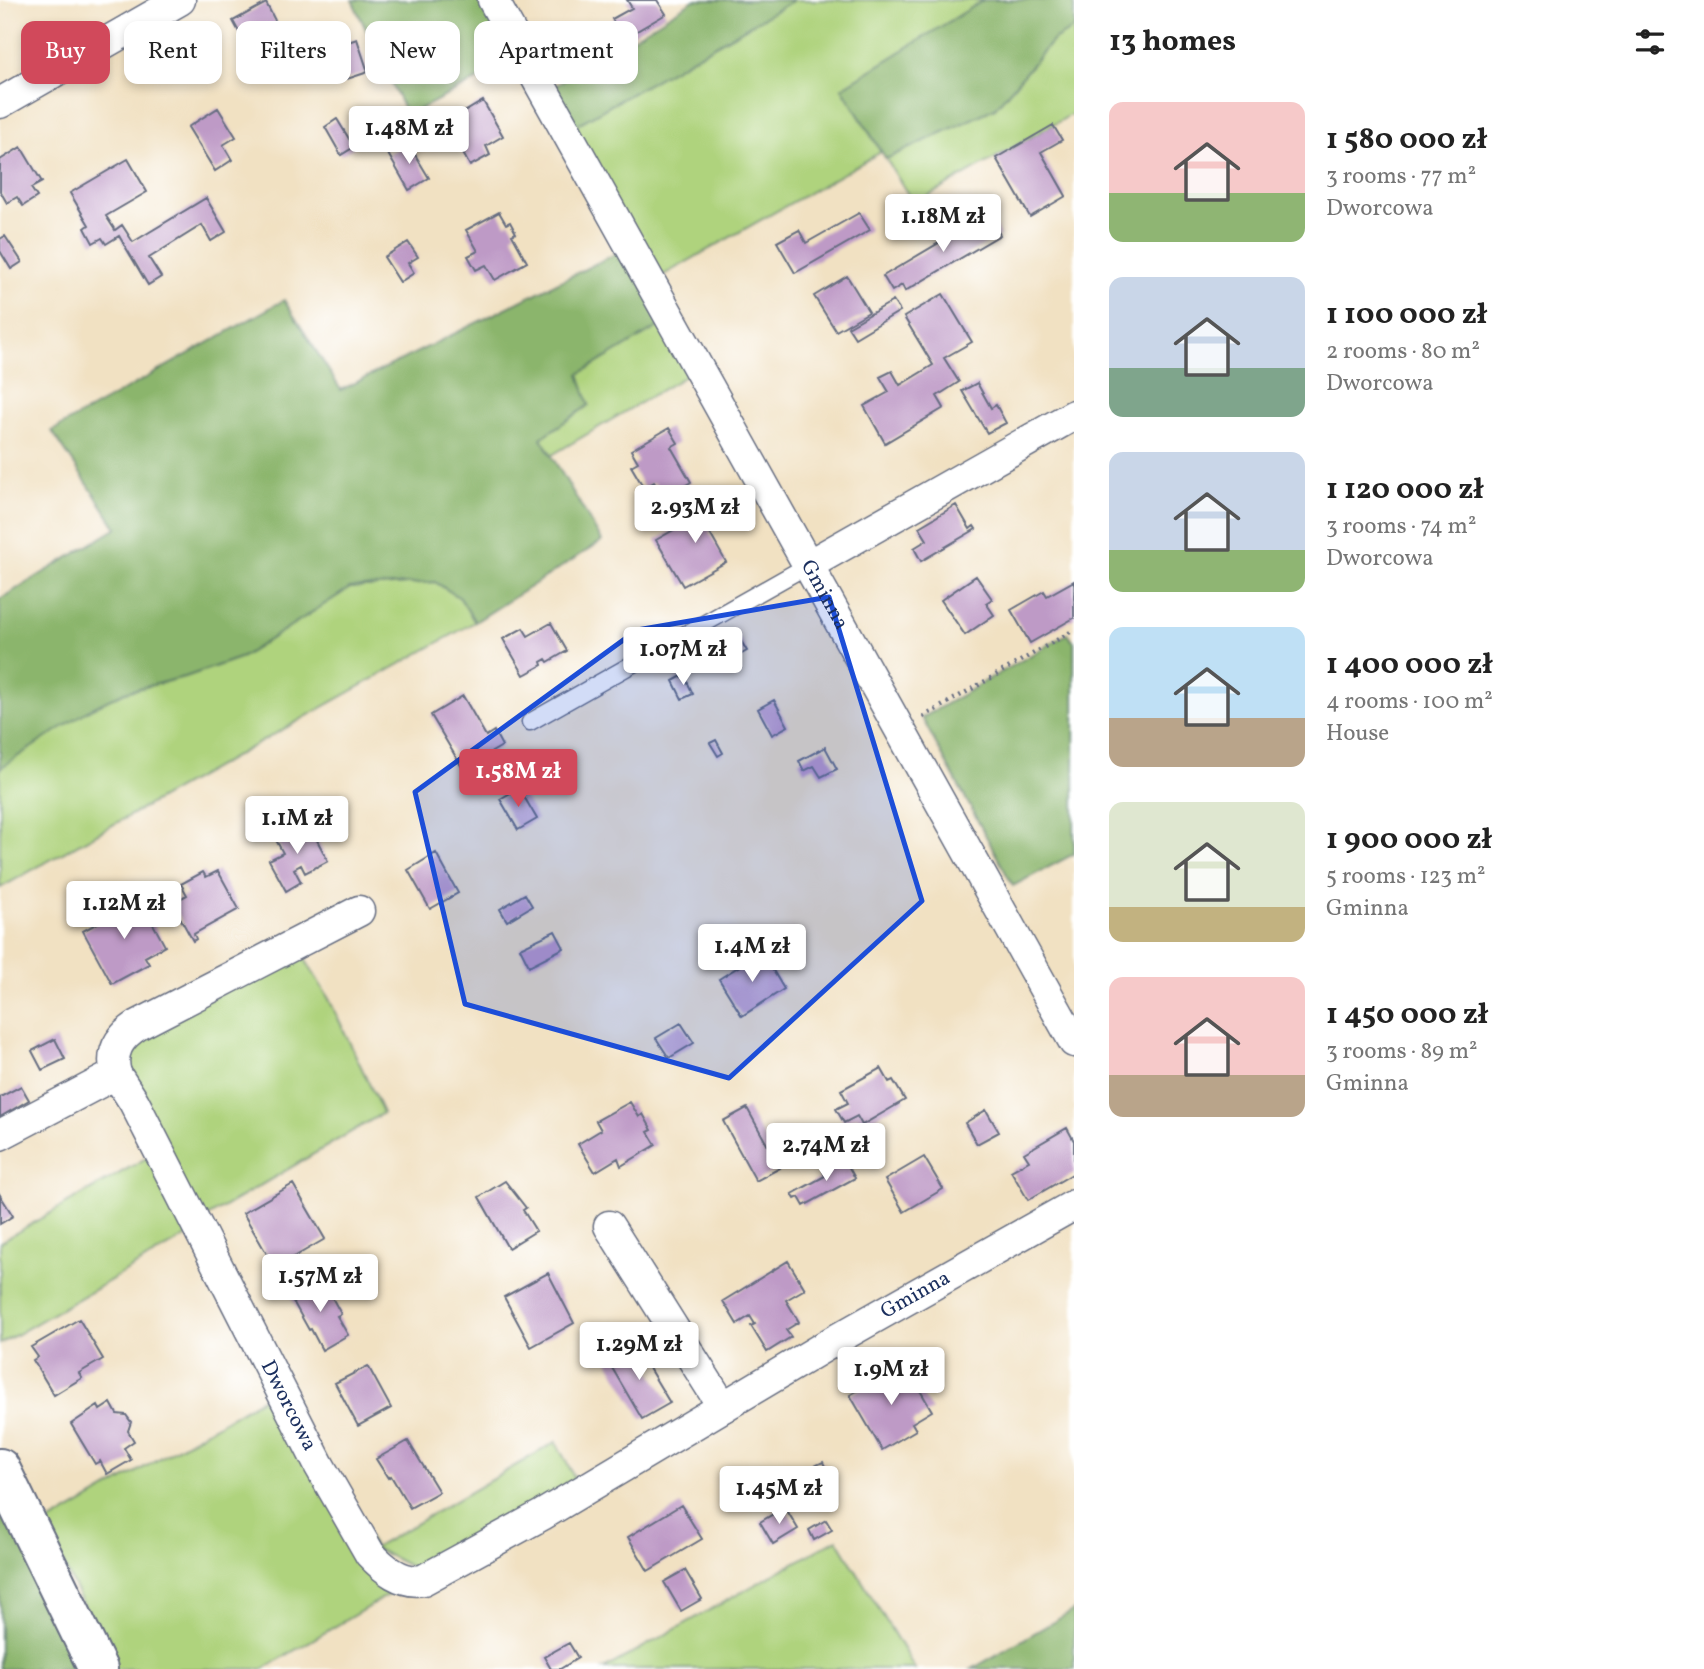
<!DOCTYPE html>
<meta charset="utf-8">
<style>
:root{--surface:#fff;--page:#f2f2f2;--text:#222;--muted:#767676;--accent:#d1495b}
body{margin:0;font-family:Vollkorn,serif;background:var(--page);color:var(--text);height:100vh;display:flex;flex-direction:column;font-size:26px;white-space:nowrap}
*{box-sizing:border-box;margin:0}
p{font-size:23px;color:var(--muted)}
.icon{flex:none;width:38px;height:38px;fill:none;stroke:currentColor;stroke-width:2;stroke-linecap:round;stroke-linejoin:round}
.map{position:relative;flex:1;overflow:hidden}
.details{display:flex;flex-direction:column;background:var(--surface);width:630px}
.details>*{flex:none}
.guide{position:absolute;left:21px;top:21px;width:665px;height:63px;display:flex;gap:14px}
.price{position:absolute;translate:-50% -60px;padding:0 16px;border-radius:7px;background:#fff;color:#222;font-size:23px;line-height:46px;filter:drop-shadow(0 2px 4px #0008)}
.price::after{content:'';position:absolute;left:50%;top:42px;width:21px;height:16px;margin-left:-10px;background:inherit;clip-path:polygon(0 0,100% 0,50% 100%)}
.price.on{background:var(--accent);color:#fff}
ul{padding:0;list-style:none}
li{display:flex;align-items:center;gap:21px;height:175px;padding:0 35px}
li span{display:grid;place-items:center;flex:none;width:196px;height:140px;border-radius:14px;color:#555}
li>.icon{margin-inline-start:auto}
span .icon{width:84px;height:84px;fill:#fffc;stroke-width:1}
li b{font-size:30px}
h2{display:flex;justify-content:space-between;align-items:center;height:84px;padding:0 35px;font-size:30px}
.tag{padding:0 24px;border-radius:14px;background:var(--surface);box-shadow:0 4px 10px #0003;font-size:24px;line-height:63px}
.tag.on{background:var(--accent);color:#fff}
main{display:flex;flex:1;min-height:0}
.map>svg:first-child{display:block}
</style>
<main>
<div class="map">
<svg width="1074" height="1669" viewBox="0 0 1074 1669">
<rect width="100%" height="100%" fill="#fff"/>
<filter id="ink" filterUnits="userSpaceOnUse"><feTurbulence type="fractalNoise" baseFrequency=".0143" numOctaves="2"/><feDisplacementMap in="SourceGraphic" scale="14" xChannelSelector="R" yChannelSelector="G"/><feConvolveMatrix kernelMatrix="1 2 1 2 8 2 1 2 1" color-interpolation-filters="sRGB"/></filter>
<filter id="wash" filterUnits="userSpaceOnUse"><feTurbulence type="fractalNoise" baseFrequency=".00686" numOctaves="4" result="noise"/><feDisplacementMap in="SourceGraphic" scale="28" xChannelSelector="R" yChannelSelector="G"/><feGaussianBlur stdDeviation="1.57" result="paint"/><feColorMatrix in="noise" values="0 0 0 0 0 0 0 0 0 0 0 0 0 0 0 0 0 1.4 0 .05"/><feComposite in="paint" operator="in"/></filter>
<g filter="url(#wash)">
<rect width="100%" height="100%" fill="#f1e1c2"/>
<path fill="#afd37d" stroke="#65816e" stroke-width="2" d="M794 0H984L842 88 881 152 660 277 571 128Z
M1074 28V113L914 204 886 159 995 108 1052 41Z
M663 324 692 372 552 455 541 438 589 405 579 374Z
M435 582 460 598 475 622 0 888V768L91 708 125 692 188 676 242 657 350 588Z
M299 949 329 999 383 1113 202 1220 132 1087 123 1053 128 1044Z
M155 1153 194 1232 0 1344V1242Z
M275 1391 400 1588 263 1669H115L44 1526Z
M556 1442 579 1486 419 1571 374 1548Z
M837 1539 915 1669H604Z"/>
<path fill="#8bb56c" stroke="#537265" stroke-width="2" d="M352 0H483L517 59 407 116Z
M694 0H794L571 128 550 89Z
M984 0H1074V28L1052 41 995 108 886 159 842 88Z
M623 250 663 324 579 374 589 405 541 438 602 541 475 622 460 598 435 582 350 588 242 657 188 676 125 692 92 708 0 768V599L117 528 52 431 284 300 341 390Z
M1067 634 1074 642V854L1013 886 922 718Z
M0 1492 86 1669H0Z
M1074 1610V1669H972Z"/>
<g id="blocks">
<path fill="#be9ac6" d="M627 0H657L666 14 623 39 612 19 632 8Z
M266 3 283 36 274 41 276 45 265 52 263 47 251 54 233 21Z
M357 39 368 72 347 79 336 46Z
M483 101 503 136 486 146 490 155 470 166 448 126 458 120 456 117Z
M218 108 236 137 223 145 232 160 215 171 188 127Z
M337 119 354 147 341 155 325 127Z
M1053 125 1062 140 1041 152 1066 196 1030 217 996 158Z
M408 143 429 178 409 190 388 154Z
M21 147 42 182 31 188 37 197 23 206 17 197 7 203 0 191V160Z
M128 159 147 192 106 216 115 230 122 225 133 242 206 198 226 232 211 241 202 225 149 258 161 277 148 285 119 236 106 244 102 238 93 243 85 228 89 225 70 193Z
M499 212 506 224 510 222 516 233 512 235 527 262 495 280 486 265 476 270 468 256 478 251 466 230Z
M859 213 870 230 795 273 777 242 799 230 806 243Z
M988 214 1000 235 905 291 902 285 892 291 883 276Z
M5 236 22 262 11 269 0 251V239Z
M408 242 418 257 408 263 414 273 400 282 384 257Z
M847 276 869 312 836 331 814 296Z
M943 294 972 342 944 358 959 382 937 396 944 408 885 443 864 406 889 392 880 377 892 371 900 385 933 365 904 317Z
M893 301 900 311 855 338 848 327Z
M977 383 991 408 996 405 1006 423 987 433 962 391Z
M669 428 678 443 671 447 691 482 664 498 654 482 644 488 631 466 638 462 631 450Z
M717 500 729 521 709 532 726 562 683 586 656 540 698 516 696 512Z
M956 505 970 529 974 526 976 529 921 561 914 548 927 540 919 527Z
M976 576 992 599 986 603 994 615 965 635 941 600Z
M1074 581V618L1030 643 1011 610 1044 591 1047 596Z
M551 623 567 651 548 662 546 659 541 662 542 665 524 675 503 639 523 628 528 636Z
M738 636 747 651 722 665 714 650Z
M684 675 693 694 682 699 673 681Z
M463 696 486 736 494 731 502 746 463 769 431 715Z
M774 700 788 726 772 735 758 709Z
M716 740 723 753 718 756 710 743Z
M825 747 837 769 821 777 814 766 804 771 799 761Z
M519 788 537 819 518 830 500 799Z
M308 823 328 861 305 873 301 865 294 869 301 882 286 891 269 860 283 853 276 840Z
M436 853 458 893 430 909 408 870Z
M218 871 239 909 194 934 196 939 193 941 172 903 187 895 181 884 203 872 206 877Z
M525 894 532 906 507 921 500 909Z
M140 900 165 946 145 957 149 964 112 984 83 931Z
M555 931 564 948 529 966 520 948Z
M762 952 784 989 742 1016 719 979Z
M681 1023 694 1043 669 1058 656 1038Z
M55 1039 65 1059 42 1070 32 1051Z
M881 1068 889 1082 893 1080 905 1100 862 1125 857 1116 844 1123 836 1109 848 1103 841 1090Z
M21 1086 29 1100 0 1117V1097Z
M630 1102 639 1117 643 1114 652 1130 648 1132 656 1145 621 1166 618 1158 595 1172 578 1144 601 1130 596 1121Z
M747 1108 780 1168 756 1181 723 1121Z
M986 1110 999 1132 977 1144 965 1123Z
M1067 1128 1074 1141V1173L1028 1200 1011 1171 1029 1161 1024 1153Z
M924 1157 943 1189 904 1212 885 1180Z
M844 1159 855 1178 804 1206 799 1197 795 1199 792 1194 825 1176 823 1171Z
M505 1181 526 1208 523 1210 536 1231 508 1248 479 1197Z
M293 1184 325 1239 275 1268 243 1213Z
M0 1195 13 1216 0 1224Z
M788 1261 805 1289 786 1300 799 1322 786 1330 791 1337 767 1352 751 1326 755 1324 750 1316 737 1324 723 1301Z
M548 1273 574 1323 531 1347 504 1297Z
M322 1279 341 1314 337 1316 348 1335 322 1350 311 1329 309 1330 290 1296Z
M79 1319 103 1359 79 1373 82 1378 54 1395 33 1360 38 1357 31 1347Z
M635 1345 670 1403 642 1419 608 1361Z
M368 1366 391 1408 358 1426 335 1383Z
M907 1368 932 1411 912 1423 916 1430 882 1450 850 1395 884 1375 887 1379Z
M111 1403 117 1414 126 1415 131 1422 128 1431 134 1441 124 1448 131 1460 107 1474 100 1461 95 1464 71 1424 98 1406 100 1410Z
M408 1441 439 1492 410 1508 391 1476 388 1478 376 1459Z
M823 1462 835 1489 817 1497 804 1471Z
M681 1505 702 1539 648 1571 628 1537Z
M785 1507 798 1529 773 1544 760 1522Z
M826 1520 832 1530 814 1540 809 1530Z
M685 1570 702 1599 681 1611 664 1582Z
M569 1643 578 1658 560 1669H551L544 1657Z"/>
</g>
</g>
<g filter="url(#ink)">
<use href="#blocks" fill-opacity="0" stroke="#666d81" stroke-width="2"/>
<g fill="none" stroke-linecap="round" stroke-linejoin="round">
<g stroke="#666d81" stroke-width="19">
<path id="service" d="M530 722 810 564"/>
</g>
<g stroke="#666d81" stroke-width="33">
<g id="minor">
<path id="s1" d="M493 0 1074 1042"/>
<path d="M0 103 180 0"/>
<path d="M810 564 1074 415"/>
<path id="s2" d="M116 1074 134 1102 319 1465 370 1554C384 1569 402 1584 423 1580L542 1515 837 1339 1074 1205"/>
<path d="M0 1135 116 1074C110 1052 119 1037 138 1025L359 911"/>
<path d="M609 1226 723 1407"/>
</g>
</g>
<g stroke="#666d81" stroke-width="42">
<path id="tertiary" d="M0 1468 98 1669"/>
</g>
<path stroke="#666d81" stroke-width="4.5" stroke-dasharray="2 5" stroke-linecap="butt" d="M923 717 1074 630"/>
<use href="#service" stroke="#fff" stroke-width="16"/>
<use href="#minor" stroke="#fff" stroke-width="30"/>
<use href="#tertiary" stroke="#fff" stroke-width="38"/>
</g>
</g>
<path fill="#1d4ed8" fill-opacity="0.2" stroke="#1d4ed8" stroke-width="5" stroke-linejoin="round" d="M829 597 922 901 729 1078 465 1004 415 792 637 630Z"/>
<g text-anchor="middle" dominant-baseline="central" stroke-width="5" stroke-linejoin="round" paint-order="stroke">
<g font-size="21" fill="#1b2f5e" stroke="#fff">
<text stroke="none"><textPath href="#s1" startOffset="681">Gminna</textPath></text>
<text stroke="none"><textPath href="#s2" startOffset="1174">Gminna</textPath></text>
<text stroke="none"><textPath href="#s2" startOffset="374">Dworcowa</textPath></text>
</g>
</g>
</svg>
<b class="price" style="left:409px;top:166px">1.48M zł</b>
<b class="price" style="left:943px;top:254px">1.18M zł</b>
<b class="price" style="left:695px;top:545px">2.93M zł</b>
<b class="price" style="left:683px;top:687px">1.07M zł</b>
<b class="price on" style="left:518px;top:809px">1.58M zł</b>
<b class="price" style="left:297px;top:856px">1.1M zł</b>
<b class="price" style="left:124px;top:941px">1.12M zł</b>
<b class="price" style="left:752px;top:984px">1.4M zł</b>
<b class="price" style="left:826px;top:1183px">2.74M zł</b>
<b class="price" style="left:320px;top:1314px">1.57M zł</b>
<b class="price" style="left:639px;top:1382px">1.29M zł</b>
<b class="price" style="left:891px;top:1407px">1.9M zł</b>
<b class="price" style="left:779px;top:1526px">1.45M zł</b>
<div class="guide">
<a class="tag on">Buy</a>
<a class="tag">Rent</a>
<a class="tag">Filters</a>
<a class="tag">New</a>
<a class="tag">Apartment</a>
</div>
</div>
<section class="details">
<h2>13 homes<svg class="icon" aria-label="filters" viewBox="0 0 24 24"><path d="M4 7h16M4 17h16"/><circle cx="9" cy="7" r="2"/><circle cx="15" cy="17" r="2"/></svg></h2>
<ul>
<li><span style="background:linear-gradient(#f6c9c9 65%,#8fb573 0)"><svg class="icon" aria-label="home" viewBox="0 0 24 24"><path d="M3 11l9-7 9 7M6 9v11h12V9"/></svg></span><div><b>1 580 000 zł</b><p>3 rooms · 77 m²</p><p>Dworcowa</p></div></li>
<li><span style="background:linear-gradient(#c9d6e8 65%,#7fa58c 0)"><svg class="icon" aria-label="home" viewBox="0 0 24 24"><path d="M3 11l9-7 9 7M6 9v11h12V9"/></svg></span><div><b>1 100 000 zł</b><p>2 rooms · 80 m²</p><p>Dworcowa</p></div></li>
<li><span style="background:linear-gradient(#c9d6e8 70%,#8fb573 0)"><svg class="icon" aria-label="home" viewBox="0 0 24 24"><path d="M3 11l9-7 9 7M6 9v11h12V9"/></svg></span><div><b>1 120 000 zł</b><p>3 rooms · 74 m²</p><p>Dworcowa</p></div></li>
<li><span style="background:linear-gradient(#bfe0f5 65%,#b9a48a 0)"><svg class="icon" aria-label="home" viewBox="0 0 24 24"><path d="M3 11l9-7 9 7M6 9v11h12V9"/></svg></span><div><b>1 400 000 zł</b><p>4 rooms · 100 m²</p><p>House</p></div></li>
<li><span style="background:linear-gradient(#dfe7d0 75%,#c2b280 0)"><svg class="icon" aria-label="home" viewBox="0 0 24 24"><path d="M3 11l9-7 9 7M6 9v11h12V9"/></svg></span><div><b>1 900 000 zł</b><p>5 rooms · 123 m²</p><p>Gminna</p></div></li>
<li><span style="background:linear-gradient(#f6c9c9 70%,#b9a48a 0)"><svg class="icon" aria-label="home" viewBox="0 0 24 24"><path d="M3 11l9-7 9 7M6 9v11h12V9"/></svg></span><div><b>1 450 000 zł</b><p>3 rooms · 89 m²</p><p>Gminna</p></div></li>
</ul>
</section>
</main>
